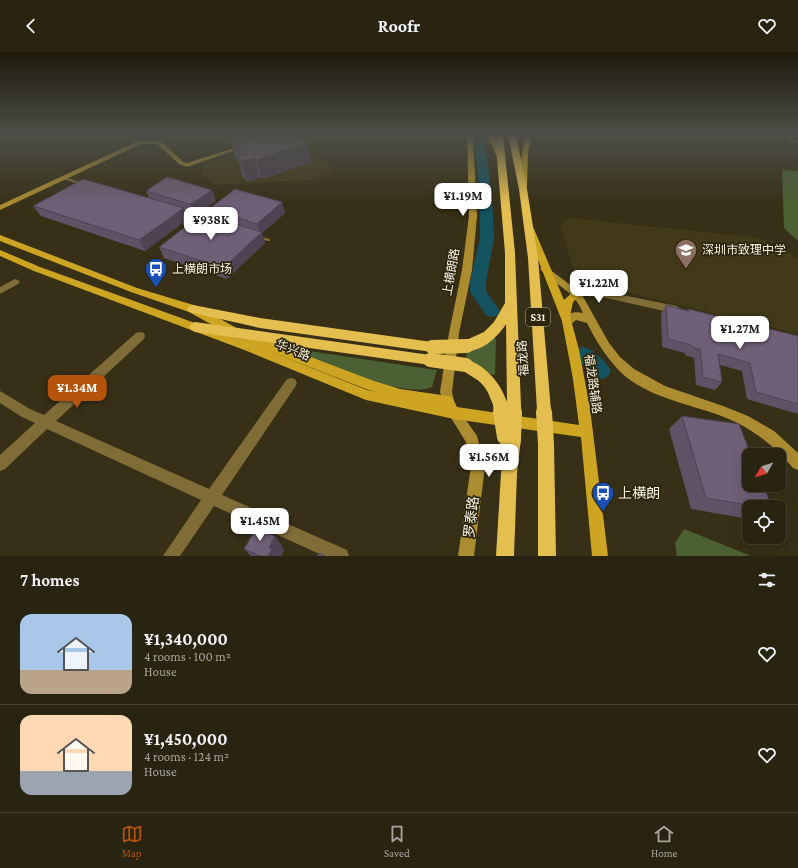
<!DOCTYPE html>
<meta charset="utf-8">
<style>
:root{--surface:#292411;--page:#35301f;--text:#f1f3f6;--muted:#a5a49f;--line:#454131;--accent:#b45309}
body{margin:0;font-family:"Crimson Pro","Noto Sans SC",serif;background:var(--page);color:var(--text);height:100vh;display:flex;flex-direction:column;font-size:15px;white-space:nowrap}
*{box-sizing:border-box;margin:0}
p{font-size:13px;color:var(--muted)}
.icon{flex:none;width:22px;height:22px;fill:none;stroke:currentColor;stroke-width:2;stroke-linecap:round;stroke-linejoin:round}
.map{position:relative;height:504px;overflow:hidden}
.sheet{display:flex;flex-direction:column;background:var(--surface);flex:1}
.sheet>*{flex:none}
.needle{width:26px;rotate:231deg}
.controls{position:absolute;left:742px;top:396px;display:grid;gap:8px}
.controls a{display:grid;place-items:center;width:44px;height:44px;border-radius:8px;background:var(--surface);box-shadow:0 4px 16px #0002,0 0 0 1px var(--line);font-size:20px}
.price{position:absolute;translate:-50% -34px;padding:0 9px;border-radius:8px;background:#fff;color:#222;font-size:13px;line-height:26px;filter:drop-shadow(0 1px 2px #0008)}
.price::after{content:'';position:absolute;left:50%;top:24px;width:12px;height:9px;margin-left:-6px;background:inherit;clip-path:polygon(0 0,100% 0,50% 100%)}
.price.current{background:var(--accent);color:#fff}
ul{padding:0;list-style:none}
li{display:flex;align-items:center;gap:12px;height:100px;padding:0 20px}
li+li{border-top:1px solid var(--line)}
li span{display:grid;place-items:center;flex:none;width:112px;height:80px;border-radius:12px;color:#555}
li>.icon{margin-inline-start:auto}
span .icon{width:48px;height:48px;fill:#fffc;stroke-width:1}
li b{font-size:17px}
h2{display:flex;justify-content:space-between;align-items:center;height:48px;padding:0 20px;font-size:17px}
header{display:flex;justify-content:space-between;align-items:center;height:52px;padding:0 20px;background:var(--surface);font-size:18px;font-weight:700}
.tabs{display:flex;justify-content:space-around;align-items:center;height:56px;border-top:1px solid var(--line);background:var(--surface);font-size:11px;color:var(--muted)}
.tabs a{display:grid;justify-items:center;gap:2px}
.tabs .current{color:var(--accent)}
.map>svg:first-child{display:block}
</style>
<header><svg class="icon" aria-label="back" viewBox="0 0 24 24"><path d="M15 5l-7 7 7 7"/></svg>Roofr<svg class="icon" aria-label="heart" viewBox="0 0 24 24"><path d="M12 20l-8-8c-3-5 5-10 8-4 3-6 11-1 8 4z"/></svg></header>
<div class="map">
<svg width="798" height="504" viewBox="0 0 798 504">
<rect width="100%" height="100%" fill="#373017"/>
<path fill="#423919" d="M287 85 327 112 333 119 310 128 215 133 201 121 205 112Z
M570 166 754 185 782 196 798 207V282L577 228 560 173Z"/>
<path fill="#4c6133" d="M782 118 798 119V189L784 176Z
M494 286 496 287 495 323 489 322 466 307 467 297Z
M289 296 429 317 437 318 432 335C403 348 319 309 288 298Z
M684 477 751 504H677L675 491Z"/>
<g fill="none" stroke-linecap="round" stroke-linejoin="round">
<path fill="#155361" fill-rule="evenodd" d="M474 83H484L492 146 494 186 486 230V239L500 259 498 263 492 265 486 263 470 240V230L480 186V146Z
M583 295C594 298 606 309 611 319L608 324C606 325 604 327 602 327 594 327 577 308 574 302L577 297Z"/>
<path fill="#7f6c37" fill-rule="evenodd" d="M63 125H65L85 132 84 133H82L63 127Z
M179 161H183L203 167V168L201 169H199L179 163Z
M255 184H257L270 187V189H268L255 186Z"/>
<path fill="#7f6c37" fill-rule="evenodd" d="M774 83H782L798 88V92Z
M15 227 18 228 20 230 18 232 0 242V235Z
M577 238 602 239 677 254 682 258 677 262 602 245 574 243 572 241Z
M140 280 144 281 145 284 144 287 56 369 209 437 287 327 291 326 295 327 297 331 295 335 222 443 347 498 349 504H324L214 454 180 504H163L201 448 47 377 5 417 0 419V403L35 371 22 365 0 351V339L30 357 44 363 136 281Z"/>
<path fill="#ab8c30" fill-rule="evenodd" d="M467 83H473L477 164 472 218 459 281 452 340 454 349 452 353 448 354 444 353 440 340 449 281 462 218 469 164Z
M138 89H161L183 110 187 111 243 93 248 94 187 115 179 112 157 92H141L0 158V153Z
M545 214 581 241 609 291 620 305 634 317 665 334 723 354 748 364 774 379 798 401V418L793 416C773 392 749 374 719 363 688 352 653 346 626 325 609 310 597 291 587 271L576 268 571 272H563L562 269C566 261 575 259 583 261 574 238 557 235 542 219L540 217 542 215Z
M454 355 458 357 477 384 485 414 474 504H458L471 414 466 390 448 361 450 357Z"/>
<path fill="#cda522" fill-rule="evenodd" d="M487 83H493L504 107 503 108 498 107Z
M526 83H532L528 100 527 135 523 137 519 135 522 100Z
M530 174 534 177 564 248 574 239H580L582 241 573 250 570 264 579 298 590 356 608 504H592L581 385 454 367 366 348 247 299 34 219 0 204V198L40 215 253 292 234 285 189 260 131 240 0 189V183L137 236 197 254 242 279 371 328 400 337 448 344 452 345 457 355 579 373 573 327 562 269 526 177ZM261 296 366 337 376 340 367 338Z"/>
<path fill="#e4be4f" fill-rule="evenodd" d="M495 83H503L515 201 521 354 519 359 514 360 509 359 507 353 505 357 500 358 495 357C490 347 489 339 481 331 475 325 463 321 459 313L461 309 466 307C486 314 500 330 507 350L506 272C498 285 479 303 462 298L460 294 462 290 484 280 494 270 505 251V201Z
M508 83H516L527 137 538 206 551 358 549 363 544 365 539 363 537 358 528 206 519 137Z
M193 253 260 266 432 290 437 291 439 295 437 299 432 300 260 276 189 260 187 257 189 254Z
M195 270 430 303 435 304 437 308 435 312 430 313 195 280 191 278 189 275 191 272Z
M513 380 519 382 521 387 517 421 514 504H496L501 421 505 387 507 382Z
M546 385 552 387 554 392 556 504H538V392L540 387Z"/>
<path stroke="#e4be4f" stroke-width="14" d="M432 295 467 294
M430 308 466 313
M500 352 501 361
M544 358V361
M514 361V354"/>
<path stroke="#e4be4f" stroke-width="16" d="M501 360 505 385
M544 360 546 392
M513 387 514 360"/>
</g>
<path fill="#5f5266" d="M229 85 311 110 262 127 259 125 247 130 242 123 238 108 234 104Z
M146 139 216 149 200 160 194 163 186 160 188 167 145 199 41 164 33 154 149 146Z
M282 150 285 161 262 181 265 191 227 227 164 206 159 195 211 164 209 157Z
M666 253 687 259 688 257 798 284V362L747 347 742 319 720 313 722 330 715 338 696 333 694 306 685 303V301L662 295 661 262Z
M682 364 772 455H749V467L691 457 669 377Z
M272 483 275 484 284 498 281 504H251L244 497Z"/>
<path fill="#4e4253" d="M308 91 311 110 262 127 257 108Z
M254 106 259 125 247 130 242 110Z
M212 138 216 149 200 160 194 163 190 152Z
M282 150 285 161 262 181 265 191 227 227 223 216 260 181 257 172Z
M184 156 188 167 145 199 139 188Z
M269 478 274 486 275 484 284 498 281 504H268L269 496 267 481Z"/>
<path fill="#6f5f77" stroke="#4e4253" d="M237 83H297L308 91 257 108 254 106 242 110 237 104 248 103 229 85Z
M167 125 212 138 196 149 190 152 146 139Z
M83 127 184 156 139 188 33 154Z
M235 137 282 150 257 172 209 157Z
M202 162 262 180 223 216 159 195Z
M666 253 689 259 688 257 798 284V352L756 340 750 311 718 302 722 330 703 325 700 297 692 295 691 293 668 287Z
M682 364 739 372 751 403H749V433H763L772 455H761L706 446Z
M258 473 269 478 267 481 275 484 269 496 272 497 268 504H260L244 497Z
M319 501 325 504H317Z"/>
<linearGradient id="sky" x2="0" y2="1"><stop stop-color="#1e1a0d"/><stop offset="0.54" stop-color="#4d4e47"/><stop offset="1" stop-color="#4d4e47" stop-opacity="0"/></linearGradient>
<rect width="798" height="153" fill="url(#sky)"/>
<defs>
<g id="school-pin" transform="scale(1.15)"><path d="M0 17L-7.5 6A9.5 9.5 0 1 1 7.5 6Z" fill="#8d6e63" stroke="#2d260d"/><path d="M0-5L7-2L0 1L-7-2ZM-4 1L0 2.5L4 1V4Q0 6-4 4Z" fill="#fff"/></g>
<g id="bus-pin" transform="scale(1.15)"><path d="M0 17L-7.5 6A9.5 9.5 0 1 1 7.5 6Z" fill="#1a4fb4" stroke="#2d260d"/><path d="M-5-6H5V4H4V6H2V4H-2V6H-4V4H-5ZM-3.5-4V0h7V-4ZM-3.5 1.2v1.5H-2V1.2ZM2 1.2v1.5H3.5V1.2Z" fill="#fff"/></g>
</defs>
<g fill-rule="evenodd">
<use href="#school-pin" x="686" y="198"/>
<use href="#bus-pin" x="156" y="217"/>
<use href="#bus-pin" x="603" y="441"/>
</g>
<g text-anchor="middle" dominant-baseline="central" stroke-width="3.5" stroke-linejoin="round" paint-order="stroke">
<rect fill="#2d260d" stroke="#bab5a3" stroke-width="1" x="526" y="256" width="24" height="18" rx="3"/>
<g font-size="11" font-weight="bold" fill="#f6f2e3">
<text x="538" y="265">S31</text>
</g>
<g font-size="12" fill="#f6f2e3" stroke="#2d260d" text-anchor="start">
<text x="702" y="198">深圳市致理中学</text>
<text x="172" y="217">上横朗市场</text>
</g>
<g font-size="12" fill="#f6f2e3" stroke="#2d260d">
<text transform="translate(451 220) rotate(-80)">上横朗路</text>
<text transform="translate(293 298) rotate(22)">华兴路</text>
<text transform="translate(523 306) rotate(-94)">福龙路</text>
<text transform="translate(593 332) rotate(82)">福龙路辅路</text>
</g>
<g font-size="14" fill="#f6f2e3" stroke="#2d260d" text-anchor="start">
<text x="618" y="441">上横朗</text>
</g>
<g font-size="14" fill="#f6f2e3" stroke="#2d260d">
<text transform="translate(471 465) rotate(-83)">罗泰路</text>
</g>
</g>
</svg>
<div class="controls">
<a><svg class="needle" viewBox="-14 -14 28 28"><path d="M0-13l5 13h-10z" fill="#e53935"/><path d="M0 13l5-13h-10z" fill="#a5a49f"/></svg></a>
<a><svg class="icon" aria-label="locate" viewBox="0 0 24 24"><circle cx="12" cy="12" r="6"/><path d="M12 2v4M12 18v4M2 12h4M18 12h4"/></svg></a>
</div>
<b class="price" style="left:463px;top:165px">¥1.19M</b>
<b class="price" style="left:211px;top:189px">¥938K</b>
<b class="price" style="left:599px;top:252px">¥1.22M</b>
<b class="price" style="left:740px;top:298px">¥1.27M</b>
<b class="price current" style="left:77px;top:357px">¥1.34M</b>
<b class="price" style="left:489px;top:426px">¥1.56M</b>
<b class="price" style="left:260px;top:490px">¥1.45M</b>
</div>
<section class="sheet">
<h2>7 homes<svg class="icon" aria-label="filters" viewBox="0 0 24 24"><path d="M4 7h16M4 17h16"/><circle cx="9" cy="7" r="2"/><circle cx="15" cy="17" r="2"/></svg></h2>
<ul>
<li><span style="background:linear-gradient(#a9c7e8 70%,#b9a48a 0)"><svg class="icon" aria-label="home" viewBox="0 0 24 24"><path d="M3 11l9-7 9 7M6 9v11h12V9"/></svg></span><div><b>¥1,340,000</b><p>4 rooms · 100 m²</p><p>House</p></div><svg class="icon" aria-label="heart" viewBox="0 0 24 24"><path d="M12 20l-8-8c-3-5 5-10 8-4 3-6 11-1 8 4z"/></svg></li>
<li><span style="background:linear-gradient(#ffd9b3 70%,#9aa5b1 0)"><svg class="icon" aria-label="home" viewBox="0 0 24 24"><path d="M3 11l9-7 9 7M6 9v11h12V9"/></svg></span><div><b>¥1,450,000</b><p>4 rooms · 124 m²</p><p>House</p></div><svg class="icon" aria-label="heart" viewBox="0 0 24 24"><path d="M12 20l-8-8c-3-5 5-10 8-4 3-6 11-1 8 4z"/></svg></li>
</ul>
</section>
<nav class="tabs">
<a class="current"><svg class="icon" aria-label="map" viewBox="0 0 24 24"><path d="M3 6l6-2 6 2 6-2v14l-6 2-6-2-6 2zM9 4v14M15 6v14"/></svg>Map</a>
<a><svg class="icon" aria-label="saved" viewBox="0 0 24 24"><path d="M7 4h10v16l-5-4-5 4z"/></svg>Saved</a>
<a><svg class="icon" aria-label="home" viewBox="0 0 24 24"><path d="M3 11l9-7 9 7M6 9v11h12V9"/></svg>Home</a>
</nav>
